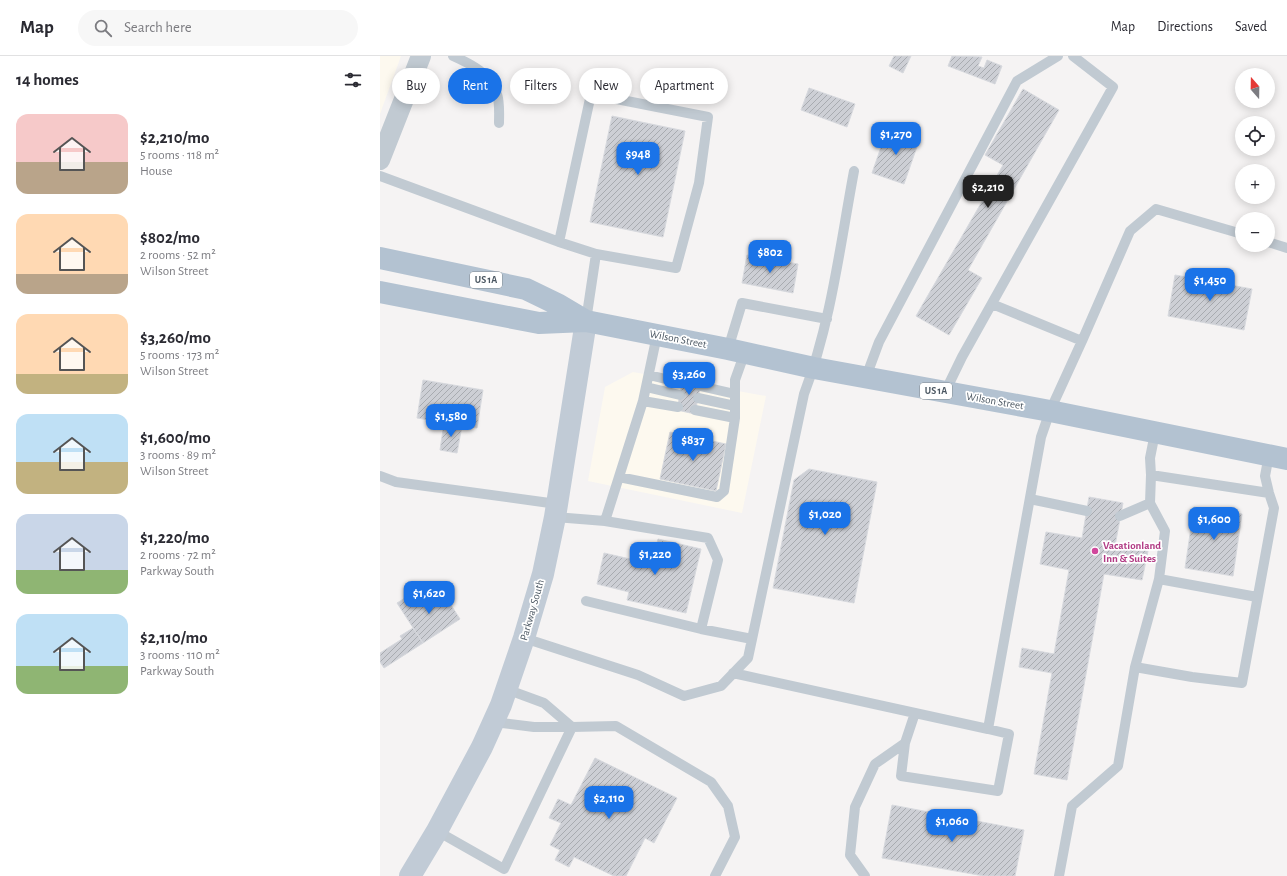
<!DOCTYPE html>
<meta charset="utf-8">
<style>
:root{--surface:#fff;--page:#f7f7f7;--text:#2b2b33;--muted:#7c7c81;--line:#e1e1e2;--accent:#1a73e8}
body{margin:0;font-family:"Alegreya Sans",sans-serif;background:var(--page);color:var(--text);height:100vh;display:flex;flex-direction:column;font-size:15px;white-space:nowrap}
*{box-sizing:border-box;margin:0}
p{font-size:13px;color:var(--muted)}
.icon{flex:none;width:22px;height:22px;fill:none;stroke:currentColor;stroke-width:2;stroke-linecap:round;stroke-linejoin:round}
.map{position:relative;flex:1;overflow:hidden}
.panel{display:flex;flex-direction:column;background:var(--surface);width:380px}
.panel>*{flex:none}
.hud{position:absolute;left:12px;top:12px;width:380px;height:36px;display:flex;gap:8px}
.needle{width:26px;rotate:340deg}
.controls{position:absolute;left:855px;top:12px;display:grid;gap:8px}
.controls a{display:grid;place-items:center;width:40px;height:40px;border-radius:50%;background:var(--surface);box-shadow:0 2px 10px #0003;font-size:20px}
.price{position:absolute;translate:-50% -34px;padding:0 9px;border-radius:8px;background:var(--accent);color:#fff;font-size:13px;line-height:26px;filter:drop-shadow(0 1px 2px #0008)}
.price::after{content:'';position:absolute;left:50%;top:24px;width:12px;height:9px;margin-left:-6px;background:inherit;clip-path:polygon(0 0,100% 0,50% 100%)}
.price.active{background:#222;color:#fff}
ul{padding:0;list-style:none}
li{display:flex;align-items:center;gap:12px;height:100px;padding:0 16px}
li span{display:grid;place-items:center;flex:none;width:112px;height:80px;border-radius:12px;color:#555}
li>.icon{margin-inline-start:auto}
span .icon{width:48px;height:48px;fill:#fffc;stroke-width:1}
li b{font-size:17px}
h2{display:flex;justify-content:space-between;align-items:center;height:48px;padding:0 16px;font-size:17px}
.chip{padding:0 14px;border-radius:18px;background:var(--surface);box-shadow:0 2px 10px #0003;font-size:14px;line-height:36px}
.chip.active{background:var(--accent);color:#fff}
header{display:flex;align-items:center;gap:24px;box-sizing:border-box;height:56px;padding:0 20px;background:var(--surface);border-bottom:1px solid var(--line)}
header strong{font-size:19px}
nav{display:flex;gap:22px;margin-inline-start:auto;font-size:14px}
.search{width:280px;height:36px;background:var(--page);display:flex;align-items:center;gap:10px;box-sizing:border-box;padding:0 14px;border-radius:22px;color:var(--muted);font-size:15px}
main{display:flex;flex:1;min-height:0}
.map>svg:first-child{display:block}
</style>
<header>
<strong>Map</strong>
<div class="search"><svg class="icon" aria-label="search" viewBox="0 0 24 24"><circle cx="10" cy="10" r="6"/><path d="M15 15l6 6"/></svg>Search here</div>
<nav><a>Map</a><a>Directions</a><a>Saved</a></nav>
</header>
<main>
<section class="panel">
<h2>14 homes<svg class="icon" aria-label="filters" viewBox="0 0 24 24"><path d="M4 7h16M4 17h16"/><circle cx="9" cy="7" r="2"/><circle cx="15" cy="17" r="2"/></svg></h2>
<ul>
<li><span style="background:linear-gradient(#f6c9c9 60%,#b9a48a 0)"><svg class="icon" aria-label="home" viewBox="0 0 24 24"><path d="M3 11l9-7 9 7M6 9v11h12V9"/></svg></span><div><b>$2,210/mo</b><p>5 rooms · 118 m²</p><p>House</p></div></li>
<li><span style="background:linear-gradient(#ffd9b3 75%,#b9a48a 0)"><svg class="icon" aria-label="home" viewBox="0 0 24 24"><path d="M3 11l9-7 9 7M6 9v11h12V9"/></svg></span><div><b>$802/mo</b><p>2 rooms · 52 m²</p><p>Wilson Street</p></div></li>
<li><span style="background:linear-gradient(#ffd9b3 75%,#c2b280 0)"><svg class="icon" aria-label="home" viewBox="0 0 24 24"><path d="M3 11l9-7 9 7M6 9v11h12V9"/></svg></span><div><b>$3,260/mo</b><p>5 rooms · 173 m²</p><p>Wilson Street</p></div></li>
<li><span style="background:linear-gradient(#bfe0f5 60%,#c2b280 0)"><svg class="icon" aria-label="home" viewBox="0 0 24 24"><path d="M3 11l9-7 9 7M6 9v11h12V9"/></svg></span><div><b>$1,600/mo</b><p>3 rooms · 89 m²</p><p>Wilson Street</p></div></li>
<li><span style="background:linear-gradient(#c9d6e8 70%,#8fb573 0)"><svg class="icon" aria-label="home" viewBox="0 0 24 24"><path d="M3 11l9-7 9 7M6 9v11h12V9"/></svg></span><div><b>$1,220/mo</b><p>2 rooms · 72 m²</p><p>Parkway South</p></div></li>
<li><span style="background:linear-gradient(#bfe0f5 65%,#8fb573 0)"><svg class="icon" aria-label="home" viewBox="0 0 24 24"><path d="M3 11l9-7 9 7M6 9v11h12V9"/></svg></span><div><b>$2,110/mo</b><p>3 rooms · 110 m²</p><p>Parkway South</p></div></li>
</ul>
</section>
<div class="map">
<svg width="907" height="820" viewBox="0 0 907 820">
<defs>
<pattern id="building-hatch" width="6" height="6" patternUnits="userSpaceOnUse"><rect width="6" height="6" fill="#cdcfd5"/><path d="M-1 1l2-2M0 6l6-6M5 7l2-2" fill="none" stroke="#a8abb0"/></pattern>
</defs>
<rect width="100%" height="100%" fill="#f5f3f3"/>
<path fill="#fdf9ef" d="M0 0H21L0 58Z
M253 316 386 340 362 457 208 425 225 331Z"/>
<path fill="url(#building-hatch)" stroke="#d7d9de" d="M514 0H531L523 17 509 10Z
M572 0 602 1 598 10 604 12 607 4 622 10 615 28 568 10Z
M429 32 475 48 467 71 421 54Z
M643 33 679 54 588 214 602 222 569 279 536 260 623 109 605 99Z
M232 60 305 75 283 181 210 166Z
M508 71 540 82 524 128 492 117Z
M367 199 418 208 413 237 362 227Z
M795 219 872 233 864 274 788 260Z
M303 322 321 326 315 358 297 354Z
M43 324 103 334 97 372 37 362Z
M64 367 82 370 77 397 60 394Z
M290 376 346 388 336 435 280 423Z
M429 413 497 426 474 547 393 532 414 424Z
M709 441 743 447 735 490 768 495 762 524 724 518 687 724 654 718 672 617 639 611 642 592 674 598 689 514 660 508 666 476 702 482Z
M814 451 862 458 853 520 805 512Z
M278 483 321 493 306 557 247 544 249 536 217 528 224 497 272 508Z
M62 535 80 563 43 587 17 547 33 537 41 548Z
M33 572 43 587 4 612 0 606V597L22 583 20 580Z
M215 702 297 742 274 787 265 782 246 820H234L194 801 189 811 175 804 180 794 170 789 181 767 169 762 178 743 191 749Z
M512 749 644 774 635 820H604L502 802Z"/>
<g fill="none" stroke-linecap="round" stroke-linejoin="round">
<path stroke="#c1cad2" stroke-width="10" d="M73 0C91 8 111 18 117 38 120 47 119 58 119 67
M0 120 182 187 216 198 206 265
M179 186 211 38 328 61 319 127 296 212 216 198
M888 186 907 192
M702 285 750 175 776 153 862 178
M348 293 362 247 447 263
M269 319 302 327
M486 321 499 286 637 25 678 0
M320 330 355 338
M266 331 300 339
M565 336 582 301 733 31 693 0
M318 342 355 350
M263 345 298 351
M315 354 355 362
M771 419 770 402 775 377
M0 420 16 426 177 448
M239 421 337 441 344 435 355 362V324L365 296
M650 443 707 455
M740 460 770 447
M175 461 225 465 263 345 277 279
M225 465 328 482 338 504 321 573 372 583
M779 523 877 541
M206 545 321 573
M144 582 258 619 304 640 341 630 368 602 424 338C451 267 460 190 474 115
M755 611 812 621 862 627 894 452 889 437 885 420 889 399
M353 617 608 673 661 381 670 355 702 285 612 248
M114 666 154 671H192L164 647 126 633
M525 687 521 720 618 735 629 678 608 673
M57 775 124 813 192 671 236 670 331 726 348 750 355 781 335 820
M485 820 470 799 475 751 495 708 525 687 535 657
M679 820 692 750 738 710 755 611 779 523 785 475 770 447 771 419 889 437"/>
<path stroke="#c1cad2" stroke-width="20" d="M0 104 41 0"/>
<path stroke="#c1cbd6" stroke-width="22" d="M30 820 57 775 102 691 121 649 144 582 163 518 175 461 206 265"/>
<path stroke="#b3c2d1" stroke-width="22" d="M0 202 146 233 179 249 206 265
M0 236 159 267 206 265 348 293 434 312 670 355 907 403"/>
</g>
<circle fill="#d1479c" stroke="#fff" stroke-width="1.5" cx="715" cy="495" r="4"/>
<g text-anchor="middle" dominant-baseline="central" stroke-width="3.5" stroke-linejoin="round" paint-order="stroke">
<g fill="#fff" stroke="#808990" stroke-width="1">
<rect x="90" y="216" width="32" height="16" rx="3"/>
<rect x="540" y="327" width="32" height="16" rx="3"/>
</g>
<g font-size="10" font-weight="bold" fill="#4a5661">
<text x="106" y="224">US 1A</text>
<text x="556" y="335">US 1A</text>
</g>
<g font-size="11" fill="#4a5661" stroke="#fff">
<text transform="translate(298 283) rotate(11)">Wilson Street</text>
<text transform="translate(615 345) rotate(10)">Wilson Street</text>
<text transform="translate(152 554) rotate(-74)">Parkway South</text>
</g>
<g font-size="11" font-weight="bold" fill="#b23c85" stroke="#fff" text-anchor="start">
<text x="723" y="489">Vacationland<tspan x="723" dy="13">Inn &amp; Suites</tspan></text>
</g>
</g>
</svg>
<div class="controls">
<a><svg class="needle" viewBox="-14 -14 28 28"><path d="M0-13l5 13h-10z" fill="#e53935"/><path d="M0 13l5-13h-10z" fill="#7c7c81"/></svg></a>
<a><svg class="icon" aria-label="locate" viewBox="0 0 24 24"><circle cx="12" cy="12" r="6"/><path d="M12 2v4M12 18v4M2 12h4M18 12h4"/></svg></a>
<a>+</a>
<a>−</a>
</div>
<b class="price" style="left:516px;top:100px">$1,270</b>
<b class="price" style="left:258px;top:120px">$948</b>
<b class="price active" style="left:608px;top:153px">$2,210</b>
<b class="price" style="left:390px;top:218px">$802</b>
<b class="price" style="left:830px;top:246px">$1,450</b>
<b class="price" style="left:309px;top:340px">$3,260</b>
<b class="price" style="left:71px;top:382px">$1,580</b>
<b class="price" style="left:313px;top:406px">$837</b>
<b class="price" style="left:445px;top:480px">$1,020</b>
<b class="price" style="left:834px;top:485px">$1,600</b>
<b class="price" style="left:275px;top:520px">$1,220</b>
<b class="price" style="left:49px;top:559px">$1,620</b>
<b class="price" style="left:229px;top:764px">$2,110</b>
<b class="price" style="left:572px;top:787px">$1,060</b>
<div class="hud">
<a class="chip">Buy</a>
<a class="chip active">Rent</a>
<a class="chip">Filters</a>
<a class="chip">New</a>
<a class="chip">Apartment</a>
</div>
</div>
</main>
